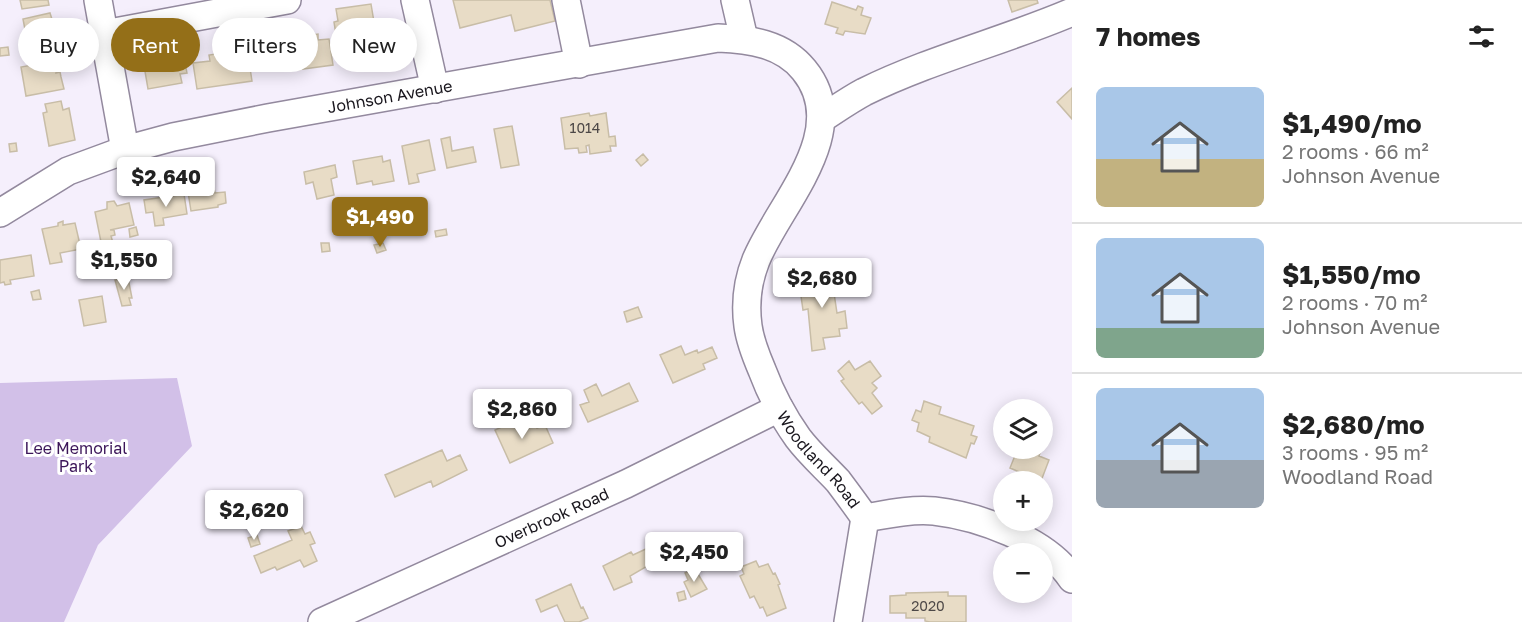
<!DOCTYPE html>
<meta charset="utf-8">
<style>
:root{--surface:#fff;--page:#f6f6f6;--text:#222;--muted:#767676;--line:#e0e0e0;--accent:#946f18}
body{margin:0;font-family:"Golos Text",sans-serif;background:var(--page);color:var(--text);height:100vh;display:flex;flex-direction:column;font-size:22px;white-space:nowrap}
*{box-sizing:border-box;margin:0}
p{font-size:20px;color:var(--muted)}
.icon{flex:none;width:33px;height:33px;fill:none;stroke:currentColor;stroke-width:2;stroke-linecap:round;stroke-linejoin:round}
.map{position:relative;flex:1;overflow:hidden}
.panel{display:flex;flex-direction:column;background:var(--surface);width:450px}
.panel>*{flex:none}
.banner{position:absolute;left:18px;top:18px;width:570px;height:54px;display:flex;gap:12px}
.buttons{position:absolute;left:993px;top:399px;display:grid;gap:12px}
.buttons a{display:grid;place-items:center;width:60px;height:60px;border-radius:50%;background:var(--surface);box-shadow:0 3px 15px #0003;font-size:30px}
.price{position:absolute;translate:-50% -51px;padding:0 14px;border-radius:6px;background:#fff;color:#222;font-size:20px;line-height:39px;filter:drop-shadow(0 2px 3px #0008)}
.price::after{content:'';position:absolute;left:50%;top:36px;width:18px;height:14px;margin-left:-9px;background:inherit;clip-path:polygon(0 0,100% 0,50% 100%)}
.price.on{background:var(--accent);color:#fff}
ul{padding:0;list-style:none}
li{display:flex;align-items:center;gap:18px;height:150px;padding:0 24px}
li+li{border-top:2px solid var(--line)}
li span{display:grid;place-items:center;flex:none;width:168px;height:120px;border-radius:9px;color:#555}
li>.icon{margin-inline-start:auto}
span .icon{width:72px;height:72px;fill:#fffc;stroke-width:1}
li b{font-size:26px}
h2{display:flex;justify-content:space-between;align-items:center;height:72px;padding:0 24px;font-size:26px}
.tag{padding:0 21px;border-radius:27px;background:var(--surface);box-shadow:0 3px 15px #0003;font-size:21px;line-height:54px}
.tag.on{background:var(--accent);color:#fff}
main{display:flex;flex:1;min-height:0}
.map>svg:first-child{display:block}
</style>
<main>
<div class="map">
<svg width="1072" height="622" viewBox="0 0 1072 622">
<rect width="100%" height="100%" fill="#f5effc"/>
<path fill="#d2c0e8" d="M177 378 192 446 98 545 64 622H0V383Z"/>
<path fill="#e8dcc6" stroke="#c8bda7" stroke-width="1.5" d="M20 0H48L49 5 22 9Z
M453 0H550L555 21 515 31 511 15 460 28Z
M1008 0H1037L1038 3 1012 12Z
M832 2 856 10 858 6 863 8 861 15 871 18 865 34 845 31 843 35 836 33 838 28 825 24Z
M371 4 378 46H374L375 52 367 53 366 48 343 51 341 40 337 41 334 22 338 21 336 9Z
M50 13 56 32 54 33 56 44 35 48 33 34 26 35 23 19Z
M272 30 273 34 284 33 285 45 293 44 292 38 318 34V40L329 39 333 65 289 71 288 63 250 68 252 81 197 89 193 63 210 61 209 55 234 51 235 57 248 56 246 38 250 37 249 33Z
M175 42 176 50 182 48 187 73 180 74 182 83 148 89 141 48Z
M8 47 9 55 0 56V48Z
M54 61 55 66 57 65 56 73 60 72 61 77 64 89 26 96 21 67Z
M1072 88V119L1057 102Z
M61 101 63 110 69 108 75 140 49 146 43 113 47 112 45 104Z
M589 113 590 116 606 113 609 137 615 136 616 146H610L611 151 590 154 589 145 586 146 587 152 579 153 578 148 565 149 561 118Z
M512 126 519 165 501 168 494 129Z
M450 137 452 151 473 147 476 162 447 168 441 139Z
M429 140 435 170 417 174 419 182 409 184 402 146Z
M16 143 17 151 10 152 9 144Z
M643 154 648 160 641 166 636 160Z
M382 156 383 162 390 160 394 181 373 185 372 181 357 184 353 161Z
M335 165 337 177 331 179 334 195 317 199 313 182 306 184 304 172Z
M214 188 215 193 225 192 226 203 218 205V207L191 211 188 192Z
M184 194 187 214 163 218 164 225 155 226 153 212 146 213 144 200Z
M114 201 117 206 129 203 134 225 110 230H114L115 235 111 236 113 243 106 245 105 241 101 242 95 212 107 209V202Z
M63 221V225L75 223 81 249 60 253 62 262 50 264 42 229 58 226V223Z
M136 227 138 235 130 237 129 229Z
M446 229 447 235 436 237 435 231Z
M321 243H329L330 251 322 252Z
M383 243 386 250 377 253 374 245Z
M31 255 34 276 10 280 11 284 5 285 4 282 0 283V260Z
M831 273 837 313 845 311 847 328 839 329 840 336 823 338 825 349 812 351 808 309 803 310 800 289 803 288 802 277Z
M128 278 132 298H129L131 305 122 306 115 280Z
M39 290 41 299 33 300 31 292Z
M102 296 106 322 84 326 79 300Z
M638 307 642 317 627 322 624 312Z
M681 346 685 355 697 350 698 353 712 347 717 358 703 364 705 369 673 383 660 355Z
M849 361 855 370 870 361 881 376 872 383 877 388 872 393 882 406 872 414 862 402 859 404 841 381 844 379 838 371Z
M629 383 638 401 588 422 580 405 589 402 584 390 596 384 602 396Z
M924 401 941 407 939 414 974 426 971 435 977 437 974 444 971 443 966 458 929 442 930 437 917 431 919 423 912 420 916 410 921 412Z
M519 419 524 429 535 423 537 428 545 425 553 443 510 463 495 430Z
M1018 448H1036L1041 450 1039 456 1049 460 1041 481 1010 468Z
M442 450 447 461 460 455 467 470 433 487 431 481 395 497 385 475Z
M301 526 305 534 310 532 315 543 310 545 317 561 304 567 300 560 277 570 275 567 261 573 254 556 292 540 288 531Z
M257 535 260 544 251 547 248 538Z
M650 547 656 561 630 576 632 582 614 590 603 566 631 552 633 555Z
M756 561 759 567 768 564 773 574 775 573 780 584 778 585 786 608 767 616 763 607 760 608 754 596 750 598 740 576 744 574 741 567Z
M695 569 707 589 691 597 684 582 688 580 685 573Z
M571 584 581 608 583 607 588 618 579 622H565L557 605 541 612 536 600Z
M684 591 686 599 679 601 677 593Z
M948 592V596H966V622H930L925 621V618H906V613H890V596L906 595V593Z"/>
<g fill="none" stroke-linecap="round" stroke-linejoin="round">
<g stroke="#93899e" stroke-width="30">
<g id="minor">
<path d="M98 0 125 150"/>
<path d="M415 0 435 89"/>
<path d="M566 0 579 64"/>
<path d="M735 0 744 39"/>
<path d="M104 34 287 0"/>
<path d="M821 119C835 110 849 100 864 92 931 59 1004 41 1072 12"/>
<path id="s1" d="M0 213 68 171 125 150 173 137 268 118 718 38C750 39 783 44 804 70 854 131 779 204 756 260 748 280 745 304 748 326 750 341 756 356 762 370 771 394 783 417 798 438 810 454 825 467 838 481 847 493 856 505 865 518 888 514 911 509 934 511 978 516 1047 540 1072 579"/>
<path id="s2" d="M322 622 626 484 779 408"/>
<path d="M848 622 865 518"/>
</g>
</g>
<use href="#minor" stroke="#fff" stroke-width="27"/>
</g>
<g text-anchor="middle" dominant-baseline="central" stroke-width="6" stroke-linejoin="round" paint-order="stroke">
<g font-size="14" fill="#4d4847">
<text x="585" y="127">1014</text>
<text x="928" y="605">2020</text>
</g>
<g font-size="16" fill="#19161d" stroke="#fff">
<text stroke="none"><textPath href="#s1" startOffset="411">Johnson Avenue</textPath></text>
<text stroke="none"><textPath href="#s1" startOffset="1269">Woodland Road</textPath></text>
<text stroke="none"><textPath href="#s2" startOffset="252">Overbrook Road</textPath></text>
</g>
<g font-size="16" fill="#3c1659" stroke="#fff">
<text x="76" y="448">Lee Memorial<tspan x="76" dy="18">Park</tspan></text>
</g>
</g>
</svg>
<div class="buttons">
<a><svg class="icon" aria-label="layers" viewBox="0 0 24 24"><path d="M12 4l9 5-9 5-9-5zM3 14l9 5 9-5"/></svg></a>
<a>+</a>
<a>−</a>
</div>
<b class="price" style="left:166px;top:208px">$2,640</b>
<b class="price on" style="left:380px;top:248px">$1,490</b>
<b class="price" style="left:124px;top:291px">$1,550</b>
<b class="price" style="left:822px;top:309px">$2,680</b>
<b class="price" style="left:522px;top:440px">$2,860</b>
<b class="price" style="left:254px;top:541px">$2,620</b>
<b class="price" style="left:694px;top:583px">$2,450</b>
<div class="banner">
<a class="tag">Buy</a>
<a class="tag on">Rent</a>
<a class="tag">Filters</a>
<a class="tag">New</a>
</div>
</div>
<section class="panel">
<h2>7 homes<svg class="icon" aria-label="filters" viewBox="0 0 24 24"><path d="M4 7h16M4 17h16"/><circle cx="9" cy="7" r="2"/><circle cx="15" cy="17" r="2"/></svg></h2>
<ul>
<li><span style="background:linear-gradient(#a9c7e8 60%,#c2b280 0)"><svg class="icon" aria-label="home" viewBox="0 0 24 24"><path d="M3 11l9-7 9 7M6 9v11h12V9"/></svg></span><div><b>$1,490/mo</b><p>2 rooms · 66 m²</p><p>Johnson Avenue</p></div></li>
<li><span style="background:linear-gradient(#a9c7e8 75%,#7fa58c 0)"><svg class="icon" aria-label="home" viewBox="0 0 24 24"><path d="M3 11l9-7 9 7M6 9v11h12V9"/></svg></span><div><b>$1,550/mo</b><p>2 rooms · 70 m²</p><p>Johnson Avenue</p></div></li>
<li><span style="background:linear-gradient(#a9c7e8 60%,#9aa5b1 0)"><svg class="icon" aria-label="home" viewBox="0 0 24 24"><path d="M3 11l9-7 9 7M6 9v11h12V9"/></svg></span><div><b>$2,680/mo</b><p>3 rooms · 95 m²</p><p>Woodland Road</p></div></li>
</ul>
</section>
</main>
